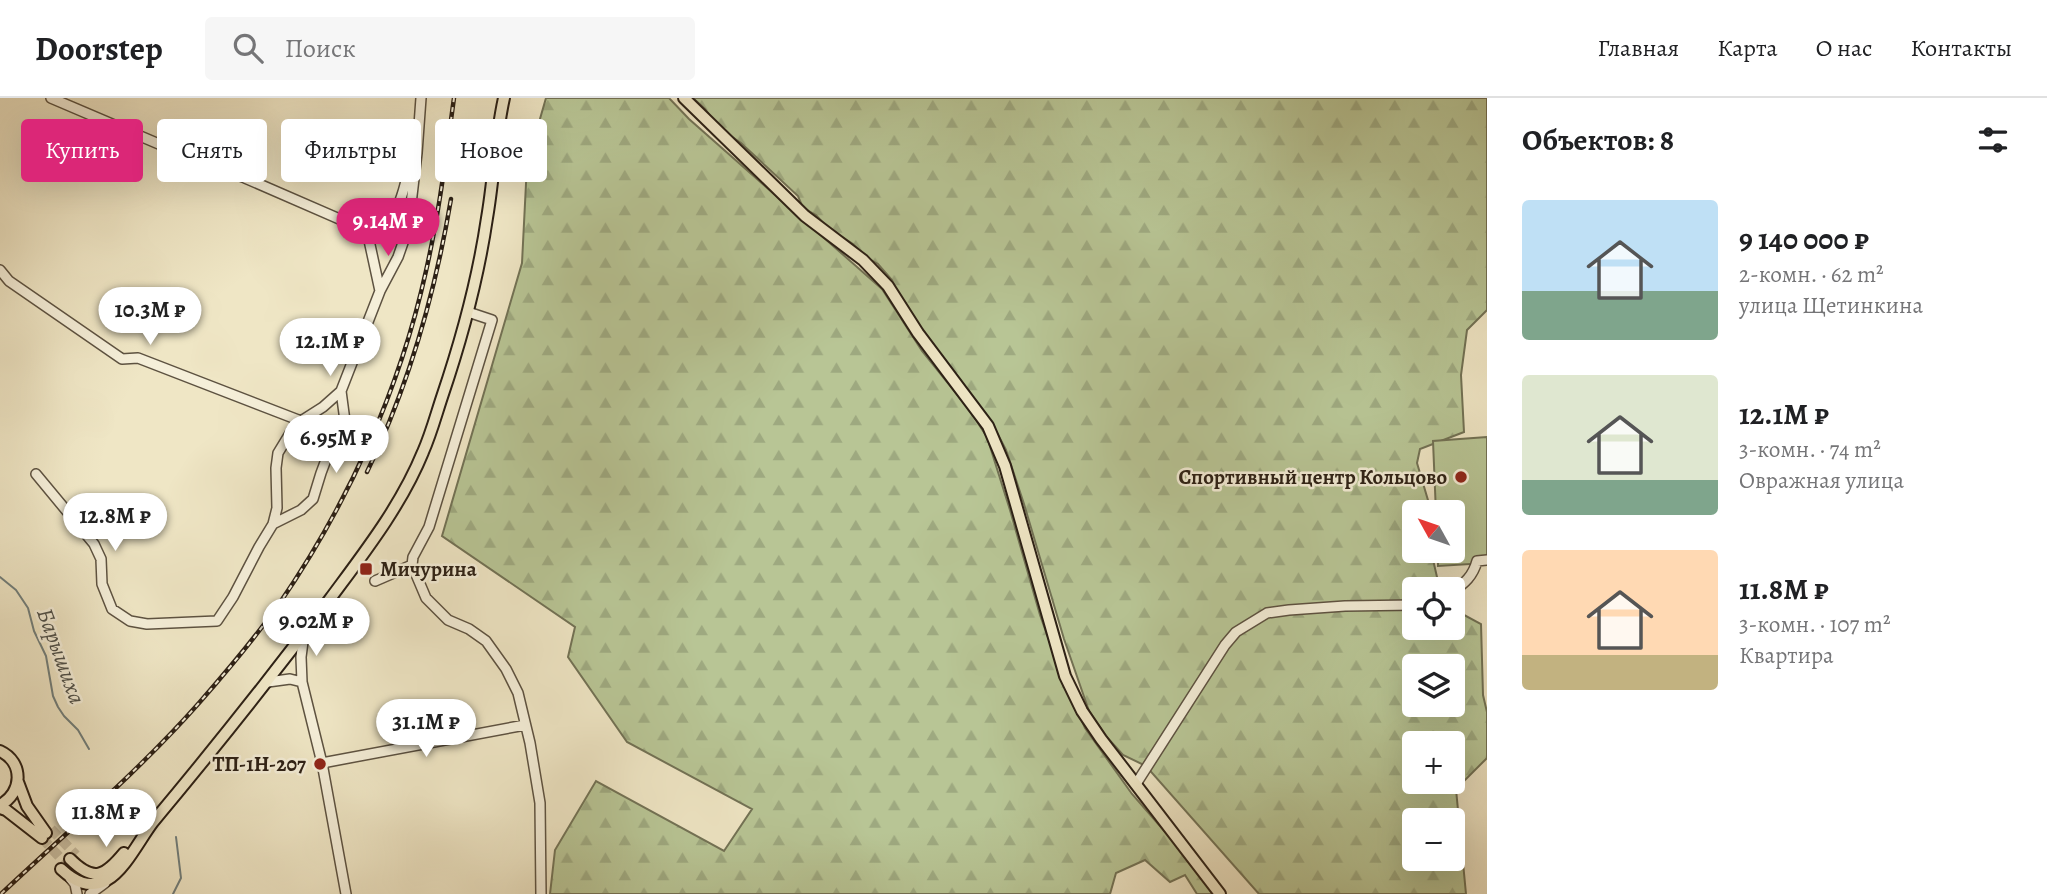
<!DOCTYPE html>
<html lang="ru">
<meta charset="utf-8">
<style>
:root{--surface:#fff;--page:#f6f6f6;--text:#202124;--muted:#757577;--line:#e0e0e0;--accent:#db2777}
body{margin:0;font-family:Alegreya,serif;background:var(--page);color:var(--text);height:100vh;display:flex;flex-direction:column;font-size:26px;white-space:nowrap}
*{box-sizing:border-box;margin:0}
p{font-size:23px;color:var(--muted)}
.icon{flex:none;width:38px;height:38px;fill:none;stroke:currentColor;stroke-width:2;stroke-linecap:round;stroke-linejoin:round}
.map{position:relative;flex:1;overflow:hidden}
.panel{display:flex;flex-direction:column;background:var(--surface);width:560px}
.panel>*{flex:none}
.hud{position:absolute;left:21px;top:21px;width:665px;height:63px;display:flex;gap:14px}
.needle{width:46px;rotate:310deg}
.tools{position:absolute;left:1402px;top:402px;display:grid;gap:14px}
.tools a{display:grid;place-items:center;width:63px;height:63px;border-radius:7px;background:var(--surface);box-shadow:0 7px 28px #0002;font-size:35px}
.price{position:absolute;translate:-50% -60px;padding:0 16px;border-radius:24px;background:#fff;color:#222;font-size:23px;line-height:46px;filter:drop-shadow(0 2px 4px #0008)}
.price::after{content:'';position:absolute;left:50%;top:42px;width:21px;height:16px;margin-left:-10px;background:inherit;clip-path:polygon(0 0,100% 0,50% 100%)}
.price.active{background:var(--accent);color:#fff}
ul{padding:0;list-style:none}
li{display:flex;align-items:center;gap:21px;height:175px;padding:0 35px}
li span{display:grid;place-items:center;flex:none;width:196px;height:140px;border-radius:7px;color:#555}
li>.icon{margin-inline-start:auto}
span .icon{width:84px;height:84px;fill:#fffc;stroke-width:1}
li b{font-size:30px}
h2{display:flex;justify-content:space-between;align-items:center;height:84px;padding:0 35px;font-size:30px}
.tag{padding:0 24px;border-radius:7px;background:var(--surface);box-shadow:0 7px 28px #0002;font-size:24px;line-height:63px}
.tag.active{background:var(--accent);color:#fff}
header{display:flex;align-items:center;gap:42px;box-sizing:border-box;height:98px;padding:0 35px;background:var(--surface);border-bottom:2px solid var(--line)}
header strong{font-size:33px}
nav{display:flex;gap:38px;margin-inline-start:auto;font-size:24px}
.search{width:490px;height:63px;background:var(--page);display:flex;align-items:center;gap:18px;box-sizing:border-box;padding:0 24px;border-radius:7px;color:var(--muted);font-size:26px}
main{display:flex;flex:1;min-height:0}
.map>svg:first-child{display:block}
</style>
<header>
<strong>Doorstep</strong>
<div class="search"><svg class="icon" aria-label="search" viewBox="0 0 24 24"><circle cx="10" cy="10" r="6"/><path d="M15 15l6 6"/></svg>Поиск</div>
<nav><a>Главная</a><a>Карта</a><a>О нас</a><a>Контакты</a></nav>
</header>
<main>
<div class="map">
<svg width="1487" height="796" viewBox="0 0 1487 796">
<defs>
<pattern id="forest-firs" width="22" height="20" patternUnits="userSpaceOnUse" patternTransform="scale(1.75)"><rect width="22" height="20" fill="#b8c595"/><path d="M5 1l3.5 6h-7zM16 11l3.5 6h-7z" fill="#9ea980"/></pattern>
</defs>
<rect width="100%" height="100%" fill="#efe6c5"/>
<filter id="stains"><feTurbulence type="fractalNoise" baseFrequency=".00286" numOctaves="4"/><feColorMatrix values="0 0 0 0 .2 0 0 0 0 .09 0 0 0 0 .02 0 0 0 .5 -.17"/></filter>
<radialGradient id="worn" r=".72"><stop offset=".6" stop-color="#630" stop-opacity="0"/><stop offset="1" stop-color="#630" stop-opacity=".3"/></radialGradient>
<path fill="url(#forest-firs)" stroke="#727255" stroke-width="2" fill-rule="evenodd" d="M546 0H669L689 21 882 191 922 253 968 310 987 339 1010 412 1040 517 1061 576 1085 630 1132 696 1180 751 1213 796H1197L1185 777 1170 784 1145 762 1116 775 1110 796H550L555 752 596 683 724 753 752 711 627 644 568 559 575 529 442 438 522 165 527 66Z
M693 0H1487V212L1467 232 1461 277 1464 334 1420 351 1417 365 1430 409V415H1414V453H1431L1440 492H1414V530H1452L1453 511 1481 526 1483 597 1487 614V660L1456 691 1466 796H1259L1146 668 1123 657 1105 637 1089 613 1064 541 1024 406 1006 352 992 325 930 243 896 194 892 182 878 166 864 158 853 146 827 129 816 117 803 110 798 98 741 45 719 30 705 11ZM1414 569H1452V607H1414ZM1414 646H1452V684H1414ZM1414 723H1452V761H1414Z"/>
<path fill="#b8c595" stroke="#727255" stroke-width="2" d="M1487 339V465L1438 468V453H1452V415H1436L1433 343Z"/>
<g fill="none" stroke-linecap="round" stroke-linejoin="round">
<path stroke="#717e7b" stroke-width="2" d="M0 479 16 492 28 510 34 533 46 558 53 598 58 609 64 618 78 632 89 651
M173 796 181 780 176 739"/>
<path stroke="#c8bea2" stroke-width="10" stroke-dasharray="10 5" stroke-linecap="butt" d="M51 731 76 757
M42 740 66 766"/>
<g stroke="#5d5241" stroke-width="12">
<path id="minor" d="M51 0 194 61 245 80 367 133
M367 133C402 131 406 78 413 53
M367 133 380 193
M0 172 9 183 122 261 138 260 301 323
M36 376 94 446 101 461 102 486 112 511 130 523 147 526 217 523 233 499 259 449 273 426 277 410 276 370 278 355 292 332 301 323 323 309 341 293 380 193 398 159 406 136 411 106 417 55 421 0
M273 426 301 412 313 401 321 375 327 359 341 337 345 323 341 293
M412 467 413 459 429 429 492 222 468 214
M375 483 412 467 426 500 448 522 469 531 486 543 506 571 518 595 530 645 540 705 541 796
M1452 494C1465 485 1473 478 1477 463L1487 462
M304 536 301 559 302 584 322 665 346 796
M268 584 290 581 302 584
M322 665 525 627
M1136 686 1225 547 1236 534 1267 515 1289 512 1345 508 1414 507
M70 780 75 786 77 796
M90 796 105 785"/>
</g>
<g stroke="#2c2015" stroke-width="14">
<path id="major" d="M684 0 805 118 863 162 888 188 918 235 988 328 1005 368 1065 578 1082 613 1101 641 1220 796
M0 653C24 664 23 695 0 707
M18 684 27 708 46 735
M0 710 6 712 42 740
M70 761C94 785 105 778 124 755
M61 771C75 784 89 791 107 782 125 772 140 741 153 724 214 651 273 577 330 501 364 455 401 408 423 354 431 336 436 317 442 299 462 240 478 181 487 120 494 80 495 40 504 0"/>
</g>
<use href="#minor" stroke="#f5efd9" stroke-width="9"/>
<use href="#major" stroke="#efe6c5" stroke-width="10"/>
<g stroke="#2c2015" stroke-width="4.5">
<path id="rail" d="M367 374C409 287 435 196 451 101
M1 796C68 733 139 673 199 605 227 573 255 540 279 506 348 406 400 291 426 173 439 116 446 58 454 0"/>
</g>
<use href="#rail" stroke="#f5efd9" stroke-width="2" stroke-dasharray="5" stroke-linecap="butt"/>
</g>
<g fill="#8f2418" stroke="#f5efd9" stroke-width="2.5">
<circle cx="1461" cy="379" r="7"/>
<rect x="359" y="464" width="14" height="14" rx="3.5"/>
<circle cx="320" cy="666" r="7"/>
</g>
<g text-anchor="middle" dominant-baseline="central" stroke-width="5" stroke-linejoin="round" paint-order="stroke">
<g font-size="21" font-weight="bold" fill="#2c2015" stroke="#f5efd9" text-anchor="end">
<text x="1447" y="379">Спортивный центр Кольцово</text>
<text x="380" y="471" text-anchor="start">Мичурина</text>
<text x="306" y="666">ТП-1Н-207</text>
</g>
<g font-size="23" font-style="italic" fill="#4e4f48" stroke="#f5efd9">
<text transform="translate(61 558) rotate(70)">Барышиха</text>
</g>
</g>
<rect width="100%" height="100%" filter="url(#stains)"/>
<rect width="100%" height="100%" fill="url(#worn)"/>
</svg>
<div class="tools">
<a><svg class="needle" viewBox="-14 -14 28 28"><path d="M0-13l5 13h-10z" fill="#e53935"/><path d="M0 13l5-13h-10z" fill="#757577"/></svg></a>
<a><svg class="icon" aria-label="locate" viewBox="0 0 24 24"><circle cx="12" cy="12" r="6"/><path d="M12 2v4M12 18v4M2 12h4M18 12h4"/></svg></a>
<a><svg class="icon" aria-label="layers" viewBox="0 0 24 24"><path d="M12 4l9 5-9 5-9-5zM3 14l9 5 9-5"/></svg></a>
<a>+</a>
<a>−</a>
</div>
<b class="price active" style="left:388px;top:160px">9.14M ₽</b>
<b class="price" style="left:150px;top:249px">10.3M ₽</b>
<b class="price" style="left:330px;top:280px">12.1M ₽</b>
<b class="price" style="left:336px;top:377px">6.95M ₽</b>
<b class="price" style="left:115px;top:455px">12.8M ₽</b>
<b class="price" style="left:316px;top:560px">9.02M ₽</b>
<b class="price" style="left:426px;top:661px">31.1M ₽</b>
<b class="price" style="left:106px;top:751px">11.8M ₽</b>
<div class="hud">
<a class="tag active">Купить</a>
<a class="tag">Снять</a>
<a class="tag">Фильтры</a>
<a class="tag">Новое</a>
</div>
</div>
<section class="panel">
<h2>Объектов: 8<svg class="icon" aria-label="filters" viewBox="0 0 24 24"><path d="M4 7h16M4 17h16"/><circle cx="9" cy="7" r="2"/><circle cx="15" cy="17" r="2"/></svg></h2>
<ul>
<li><span style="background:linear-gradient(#bfe0f5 65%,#7fa58c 0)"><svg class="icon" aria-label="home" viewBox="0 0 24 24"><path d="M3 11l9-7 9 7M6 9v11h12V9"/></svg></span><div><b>9 140 000 ₽</b><p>2-комн. · 62 m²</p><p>улица Щетинкина</p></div></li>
<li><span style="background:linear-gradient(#dfe7d0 75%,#7fa58c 0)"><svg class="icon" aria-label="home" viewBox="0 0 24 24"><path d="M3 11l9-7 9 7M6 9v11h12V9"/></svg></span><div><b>12.1M ₽</b><p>3-комн. · 74 m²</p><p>Овражная улица</p></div></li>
<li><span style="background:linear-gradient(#ffd9b3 75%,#c2b280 0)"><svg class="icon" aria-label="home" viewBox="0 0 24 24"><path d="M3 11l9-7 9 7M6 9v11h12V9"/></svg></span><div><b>11.8M ₽</b><p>3-комн. · 107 m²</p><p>Квартира</p></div></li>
</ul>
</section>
</main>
